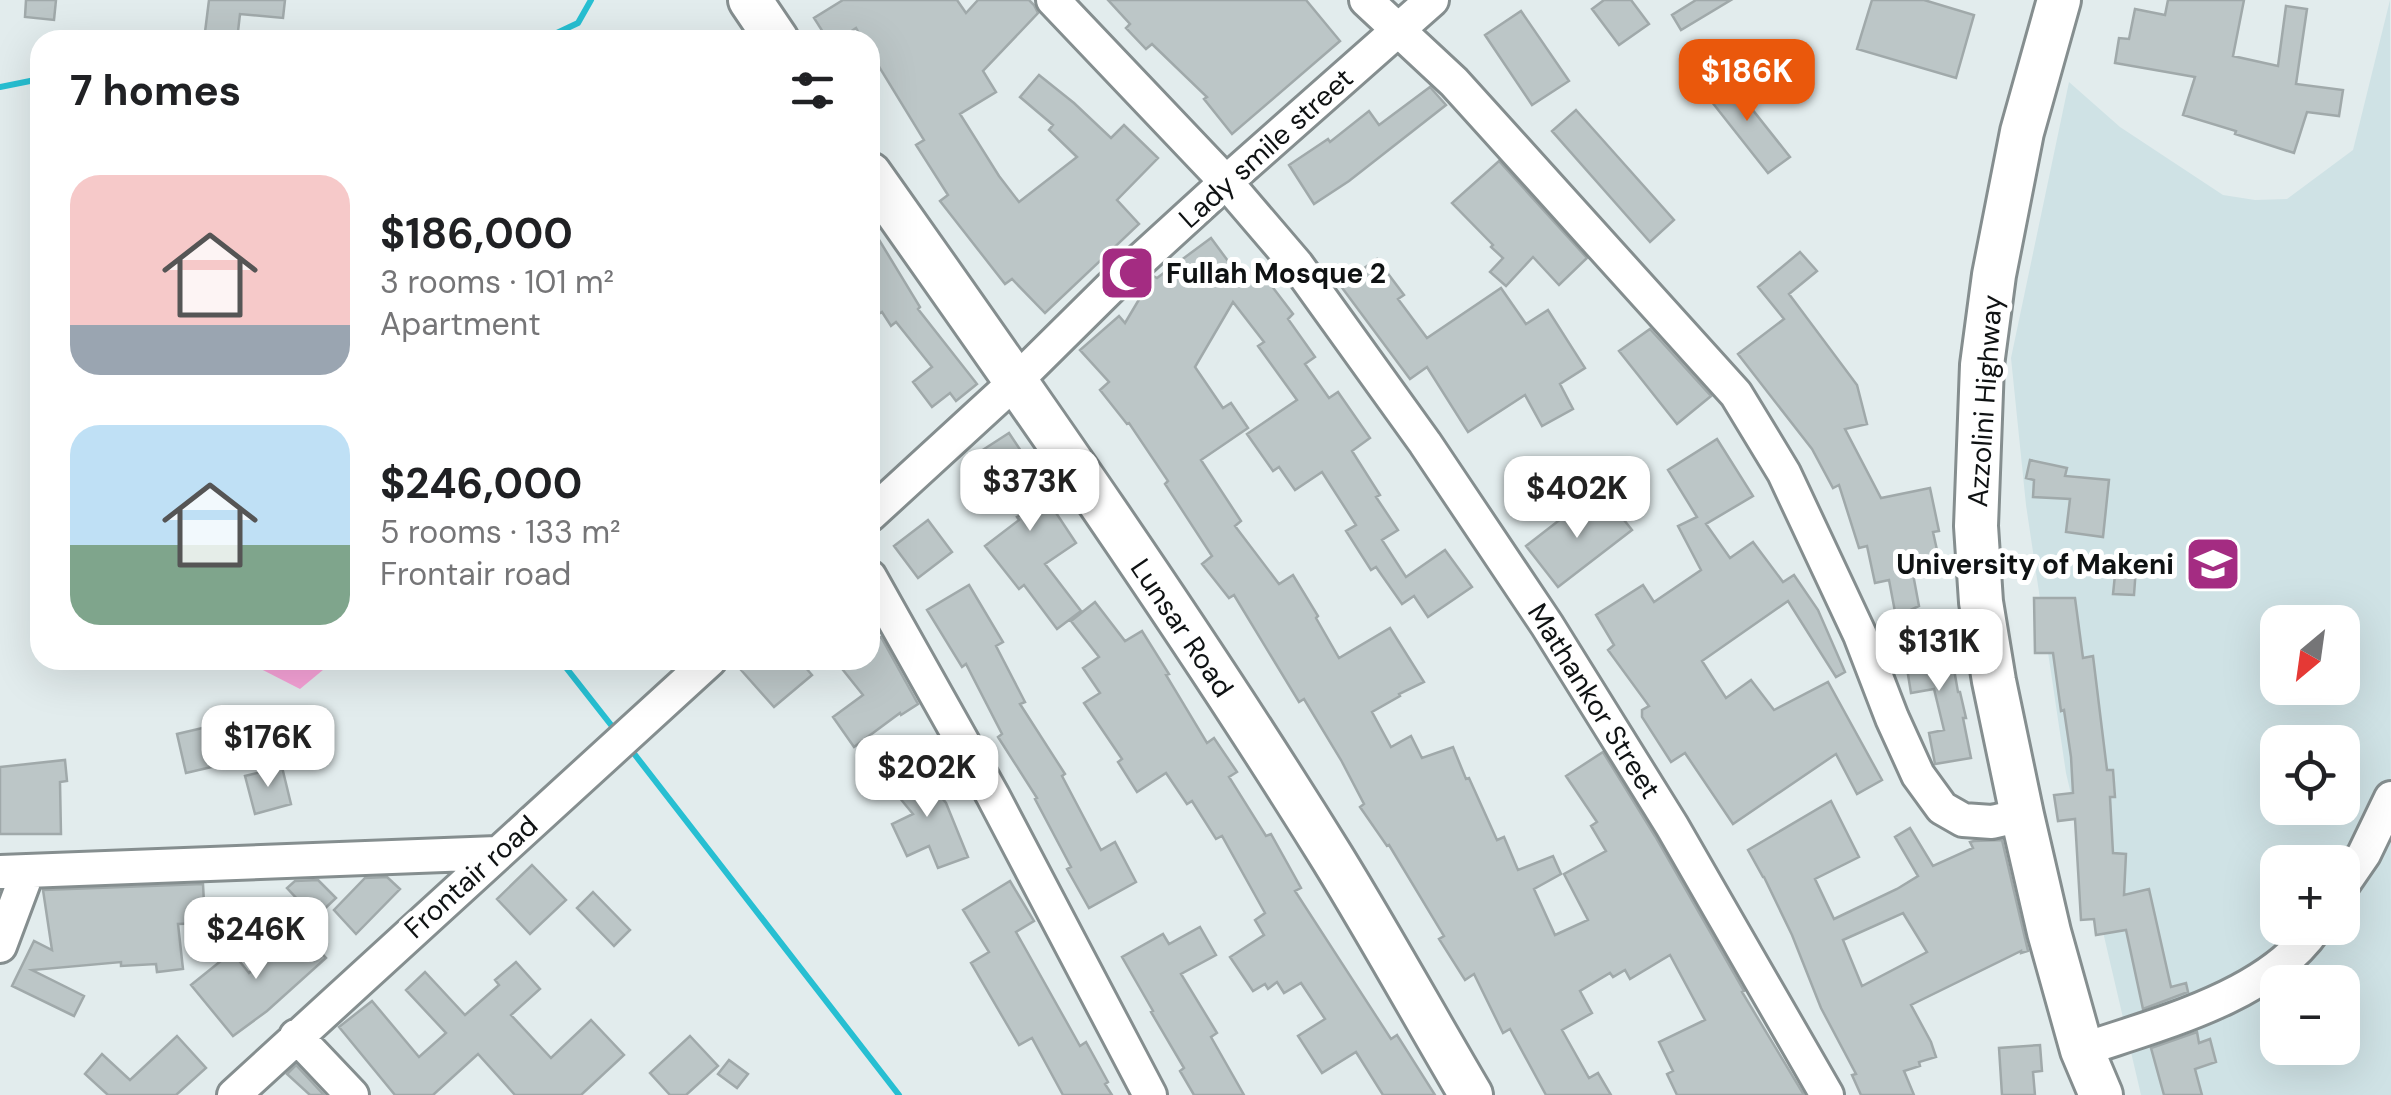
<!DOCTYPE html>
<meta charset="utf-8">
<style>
:root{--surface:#fff;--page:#f2f2f2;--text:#202124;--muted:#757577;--accent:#ea580c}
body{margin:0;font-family:"DM Sans",sans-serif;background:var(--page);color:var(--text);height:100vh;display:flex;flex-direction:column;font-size:38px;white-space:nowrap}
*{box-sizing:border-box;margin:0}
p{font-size:32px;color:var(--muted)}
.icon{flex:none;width:55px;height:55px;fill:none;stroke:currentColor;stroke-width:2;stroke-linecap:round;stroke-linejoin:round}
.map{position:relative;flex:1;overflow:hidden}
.side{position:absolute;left:30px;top:30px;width:850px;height:640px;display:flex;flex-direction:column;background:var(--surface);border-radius:30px;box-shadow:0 10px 40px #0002}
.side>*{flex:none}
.needle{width:65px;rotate:209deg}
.fabs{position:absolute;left:2260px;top:605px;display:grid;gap:20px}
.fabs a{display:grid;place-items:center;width:100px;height:100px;border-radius:20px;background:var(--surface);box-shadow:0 10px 40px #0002;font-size:50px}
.price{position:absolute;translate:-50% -85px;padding:0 22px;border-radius:20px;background:#fff;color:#222;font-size:32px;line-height:65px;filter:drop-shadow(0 2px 5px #0008)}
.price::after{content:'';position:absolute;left:50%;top:60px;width:30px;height:22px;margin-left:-15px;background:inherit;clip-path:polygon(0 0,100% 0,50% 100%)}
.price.selected{background:var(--accent);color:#fff}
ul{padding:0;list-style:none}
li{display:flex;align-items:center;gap:30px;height:250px;padding:0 40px}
li span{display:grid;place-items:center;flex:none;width:280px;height:200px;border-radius:30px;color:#555}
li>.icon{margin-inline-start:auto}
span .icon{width:120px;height:120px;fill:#fffc;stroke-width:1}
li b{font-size:42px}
h2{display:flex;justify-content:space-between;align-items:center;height:120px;padding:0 40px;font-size:42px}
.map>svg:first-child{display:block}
</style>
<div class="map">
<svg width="2391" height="1095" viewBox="0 0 2391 1095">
<rect width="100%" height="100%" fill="#e2eced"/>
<path fill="#cfe2e5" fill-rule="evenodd" d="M2390 0 2391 1095H2141L2066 773 2026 505 2011 358 2069 82 2120 127 2223 195 2255 200 2287 199 2353 150ZM2278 622H2342V688H2278ZM2278 742H2342V808H2278ZM2278 862H2342V928H2278ZM2278 982H2342V1048H2278Z"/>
<path fill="#f6a2d7" d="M243 660H335L300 689Z"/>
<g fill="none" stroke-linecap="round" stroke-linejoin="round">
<path stroke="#27bfd2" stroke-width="6" d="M542 40 578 23 591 0
M0 87 40 79
M560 660 615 730
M632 751 899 1095"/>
</g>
<path fill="#bcc6c7" stroke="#a0a9aa" stroke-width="2.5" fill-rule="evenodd" d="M26 0H56L54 20 25 17Z
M209 0H285L283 18 240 14 237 40H204Z
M843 0H957L966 13 978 0H1029L1034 5 1038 13 983 71 996 92 960 114 999 176 1019 202 1077 157 1049 130 1053 125 1020 97 1039 75 1074 103 1111 138 1124 125 1158 158 1117 200 1139 224 1045 313 1012 279 1005 284 940 201 948 195 916 145 924 140 870 52V40H863L856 28 838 40H828L814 18Z
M1108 0H1306L1340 41 1232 134 1204 99 1207 97 1152 44 1146 49 1126 28 1130 24Z
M1604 0H1631L1649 24 1619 45 1592 9Z
M1696 0H1731L1681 30 1672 15Z
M1872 0H1924L1974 15 1956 78 1857 49Z
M2168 0H2244L2233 56 2278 66 2286 6 2307 9 2296 84 2343 90 2339 116 2307 112 2294 153 2235 134 2236 131 2183 115 2195 77 2115 63 2119 38 2129 39 2135 9 2165 15Z
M1521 11 1569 81 1532 105 1485 35Z
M1725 75 1790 157 1768 173 1704 92Z
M1430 87 1446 105 1349 181 1314 204 1289 165 1328 139 1330 142 1369 111 1379 125Z
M1576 110 1674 220 1650 242 1552 131Z
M1499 161 1587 258 1559 285 1533 257 1506 286 1490 272 1503 258 1491 247 1493 245 1452 203Z
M870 225 920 307 918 309 977 384 956 401 950 393 932 407 913 382 932 367 896 322 891 326 882 312 870 319Z
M1211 238 1242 280 1258 268 1293 314 1288 319 1315 357 1305 364 1329 398 1338 392 1370 438 1352 451 1380 495 1376 497 1398 530 1382 540 1406 577 1445 550 1472 587 1428 617 1414 596 1402 604 1376 567 1371 570 1346 531 1356 525 1322 472 1295 490 1279 467 1273 471 1247 434 1297 400 1258 346 1264 342 1233 302 1195 367 1223 408 1231 403 1248 428 1201 460 1241 521 1235 526 1279 584 1293 575 1318 616 1316 618 1339 658 1390 628 1424 682 1399 694 1400 696 1372 712 1391 747 1411 736 1422 758 1453 747 1466 779 1469 778 1497 840 1504 837 1518 870 1553 856 1561 874 1534 889 1555 935 1588 920 1564 874 1606 851 1591 826 1597 822 1566 776 1603 752 1655 836 1744 991 1742 992 1804 1095H1677L1667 1074 1673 1071 1659 1042 1705 1020 1670 955 1630 979 1625 970 1613 977 1610 973 1580 991 1592 1013 1562 1030 1589 1078 1598 1073 1611 1095H1546L1510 1029 1503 1033 1474 974 1465 980 1439 939 1444 936 1389 845 1387 846 1360 807 1364 804 1341 760 1304 699 1299 702 1234 595 1229 598 1202 564 1212 556 1165 484 1168 481 1129 423 1127 424 1100 390 1109 382 1080 350 1119 316 1125 323 1153 276 1157 278Z
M1800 252 1817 271 1789 294 1857 385 1867 424 1845 429 1881 498 1930 488 1939 531 1933 532 1941 568 1913 574 1919 606 1896 617 1889 580 1875 583 1867 546 1859 548 1839 485 1833 488 1812 449 1738 354 1784 319 1758 287Z
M1377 259 1404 295 1398 299 1427 338 1501 288 1526 324 1548 310 1585 368 1560 384 1573 409 1542 426 1525 395 1468 432 1427 367 1410 379 1340 285Z
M1650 329 1711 396 1677 424 1619 351Z
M1009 433 1035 472 1031 475 1076 543 1045 564 1081 611 1057 629 1024 585 1019 589 985 546 1019 520 1017 517 1023 514 981 451Z
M1717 439 1753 496 1706 524 1730 558 1753 542 1783 582 1794 575 1818 610 1845 672 1836 677 1788 601 1702 661 1726 698 1751 680 1774 710 1828 682 1882 780 1857 794 1836 754 1733 824 1685 753 1671 762 1642 717V710L1649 706 1608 650 1614 645 1596 615 1643 585 1654 602 1701 570 1678 526 1697 517 1668 470Z
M2030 460 2067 468 2065 476 2109 480 2103 537 2066 532 2070 499 2033 497 2034 480 2026 478Z
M1584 501 1595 515 1612 505 1632 530 1558 587 1526 546Z
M928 520 952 552 918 578 894 546Z
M2116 565 2136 567 2134 595 2113 594Z
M969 585 1003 642 996 646 1025 702 1020 704 1065 774 1062 776 1101 850 1115 842 1136 882 1089 908 1067 869 1071 867 1035 799 1037 798 998 737 1002 734 966 664 962 667 927 610Z
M2034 598H2075L2083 658 2093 656 2107 770H2113L2115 797H2110L2113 853 2126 854 2124 895 2149 889 2171 987 2186 983 2188 992 2143 1009 2126 930 2096 935 2094 919 2081 920 2075 819 2058 821 2054 795 2073 793 2071 757 2064 710 2061 711 2053 653H2035Z
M1095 602 1125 641 1142 631 1169 674 1166 675 1207 743 1214 738 1237 772 1229 777 1266 836 1271 834 1301 888 1295 891 1391 1039 1397 1035 1435 1095H1383L1356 1052 1322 1073 1298 1036 1325 1019 1301 983 1284 993 1277 982 1268 989 1265 984 1253 991 1230 957 1264 935 1255 920 1265 913 1222 836 1216 839 1192 801 1187 804 1166 773 1137 792 1118 762 1122 759 1084 703 1100 693 1083 668 1099 657 1071 621Z
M1924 633 1925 639 1948 635 1958 692H1960L1966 718H1963L1971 758 1935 764 1929 733 1944 730 1934 689 1911 693 1903 644Z
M881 637 918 704 901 715 900 713 854 747 833 717 863 695 835 660H870V644Z
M753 660H799L812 675 774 707 741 670Z
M211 726 220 765 186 773 177 734Z
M65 760 67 781 60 782 61 834H0V767Z
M914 764 946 803 968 857 938 868 929 846 907 856 892 824 913 814 889 785Z
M282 767 291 804 255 814 245 776Z
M1831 801 1859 857 1815 879 1834 919 1897 889 1918 876 1895 837 1910 828 1933 866 1973 848 1970 842 1974 841 2002 840 2028 951 2021 953V951L1911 1005 1931 1042 1936 1057 1919 1062 1920 1066 1904 1071 1914 1095H1861L1852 1075 1856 1074 1821 1008 1792 935 1764 877H1763L1748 850ZM1903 913 1927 952 1862 986 1843 940Z
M532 865 566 900 530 934 497 899Z
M387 877 400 889 356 934 334 910 365 878Z
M318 880 336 898 315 918 287 888 295 881Z
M1010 881 1034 921 1016 932 1080 1046 1086 1042 1108 1082 1105 1084 1112 1095H1063L1032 1038 1019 1045 971 963 989 952 963 910Z
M203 884 205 923 178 924 183 969 157 972 156 964 121 966V962L32 970 84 996 74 1016 12 986 34 941 52 950 43 890Z
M593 892 630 930 614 946 577 908Z
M1200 927 1216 955 1181 974 1217 1033 1211 1037 1244 1095H1194L1180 1071 1184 1068 1151 1012 1153 1011 1122 957 1163 934 1169 944Z
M299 929 326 958 267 1011 233 1036 191 985 232 952 249 973Z
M516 962 540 989 511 1015 551 1058 591 1020 624 1055 581 1095H515L478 1054 433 1095H395L339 1027 372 1001 419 1057 446 1033 406 990 425 972 465 1015 499 985 495 980Z
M2197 1032 2199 1043 2210 1039 2216 1062 2195 1069 2202 1095H2164L2151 1048Z
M177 1036 206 1068 176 1095H108L85 1074 102 1054 130 1080Z
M690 1036 718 1066 686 1095H670L650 1073Z
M2040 1045 2042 1071 2033 1072 2035 1095H2002L1999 1048Z
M729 1060 748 1074 737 1088 718 1074Z
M296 1065 324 1095H310L287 1074Z"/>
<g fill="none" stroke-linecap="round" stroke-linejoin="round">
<g stroke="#858e8f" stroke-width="38">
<path id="minor" d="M1053 0 1226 182 1297 265 1425 443 1547 625 1672 826 1827 1095
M1366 0 1454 82 1736 394 1784 473 1860 635 1892 718 1918 775 1942 808 1963 820 1992 822 2022 815
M870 515 1016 381 1110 288 1226 182 1432 0
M870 577 993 796 1150 1095
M0 872 497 853
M2342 886 2364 854 2391 798
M0 946 28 871
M296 1036 352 1095
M2082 1050C2158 1024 2268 997 2315 928
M234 1095 710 660"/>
</g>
<g stroke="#858e8f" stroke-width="48">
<path id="major" d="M750 0 777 40
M2059 0 2022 132 1994 275 1982 365 1976 526 1981 602 1994 681 2022 815 2049 932 2082 1050 2101 1095
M870 174C1029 399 1188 625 1333 859 1381 937 1425 1017 1471 1095"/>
</g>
<use href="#minor" stroke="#fff" stroke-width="32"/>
<use href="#major" stroke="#fff" stroke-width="42"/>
</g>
<defs>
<g id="mosque-square" transform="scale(2.875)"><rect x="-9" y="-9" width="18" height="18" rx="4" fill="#a42c82" stroke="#fff"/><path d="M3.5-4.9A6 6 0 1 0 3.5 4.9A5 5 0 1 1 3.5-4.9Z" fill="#fff"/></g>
<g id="university-square" transform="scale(2.875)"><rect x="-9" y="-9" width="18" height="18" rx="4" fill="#a42c82" stroke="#fff"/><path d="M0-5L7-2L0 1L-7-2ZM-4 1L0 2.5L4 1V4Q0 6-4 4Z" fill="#fff"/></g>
</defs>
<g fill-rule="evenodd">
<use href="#mosque-square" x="1127" y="273"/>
<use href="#university-square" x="2213" y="564"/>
</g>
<g text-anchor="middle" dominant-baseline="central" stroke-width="10" stroke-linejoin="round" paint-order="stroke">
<g font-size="28" fill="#0f1213" stroke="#fff">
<text transform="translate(1266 148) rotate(-42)">Lady smile street</text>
<text transform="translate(1985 401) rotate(-86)">Azzolini Highway</text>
<text transform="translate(1182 628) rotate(56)">Lunsar Road</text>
<text transform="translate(1594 701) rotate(58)">Mathankor Street</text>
<text transform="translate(471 877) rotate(-42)">Frontair road</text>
</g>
<g font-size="28" font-weight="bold" fill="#0f1213" stroke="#fff" text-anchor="start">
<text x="1166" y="273">Fullah Mosque 2</text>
<text x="2174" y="564" text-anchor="end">University of Makeni</text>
</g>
</g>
</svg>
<div class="fabs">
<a><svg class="needle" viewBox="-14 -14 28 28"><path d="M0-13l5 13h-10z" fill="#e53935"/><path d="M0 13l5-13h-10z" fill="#757577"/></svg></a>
<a><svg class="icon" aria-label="locate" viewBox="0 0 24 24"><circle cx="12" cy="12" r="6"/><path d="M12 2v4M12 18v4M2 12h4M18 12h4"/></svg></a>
<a>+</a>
<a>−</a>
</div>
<b class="price selected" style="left:1747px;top:124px">$186K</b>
<b class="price" style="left:1030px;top:534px">$373K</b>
<b class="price" style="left:1577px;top:541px">$402K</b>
<b class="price" style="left:1939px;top:694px">$131K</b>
<b class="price" style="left:268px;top:790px">$176K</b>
<b class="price" style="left:927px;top:820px">$202K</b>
<b class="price" style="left:256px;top:982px">$246K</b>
<section class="side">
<h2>7 homes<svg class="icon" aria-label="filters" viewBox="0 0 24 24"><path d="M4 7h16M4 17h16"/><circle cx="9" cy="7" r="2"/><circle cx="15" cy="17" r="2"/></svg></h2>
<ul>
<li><span style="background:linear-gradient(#f6c9c9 75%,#9aa5b1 0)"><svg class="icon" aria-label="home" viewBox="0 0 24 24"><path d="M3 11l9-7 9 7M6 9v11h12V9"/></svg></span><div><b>$186,000</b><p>3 rooms · 101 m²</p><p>Apartment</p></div></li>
<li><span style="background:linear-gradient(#bfe0f5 60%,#7fa58c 0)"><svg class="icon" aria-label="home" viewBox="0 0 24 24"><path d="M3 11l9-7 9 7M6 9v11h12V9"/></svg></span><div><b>$246,000</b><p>5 rooms · 133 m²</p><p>Frontair road</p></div></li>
</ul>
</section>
</div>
